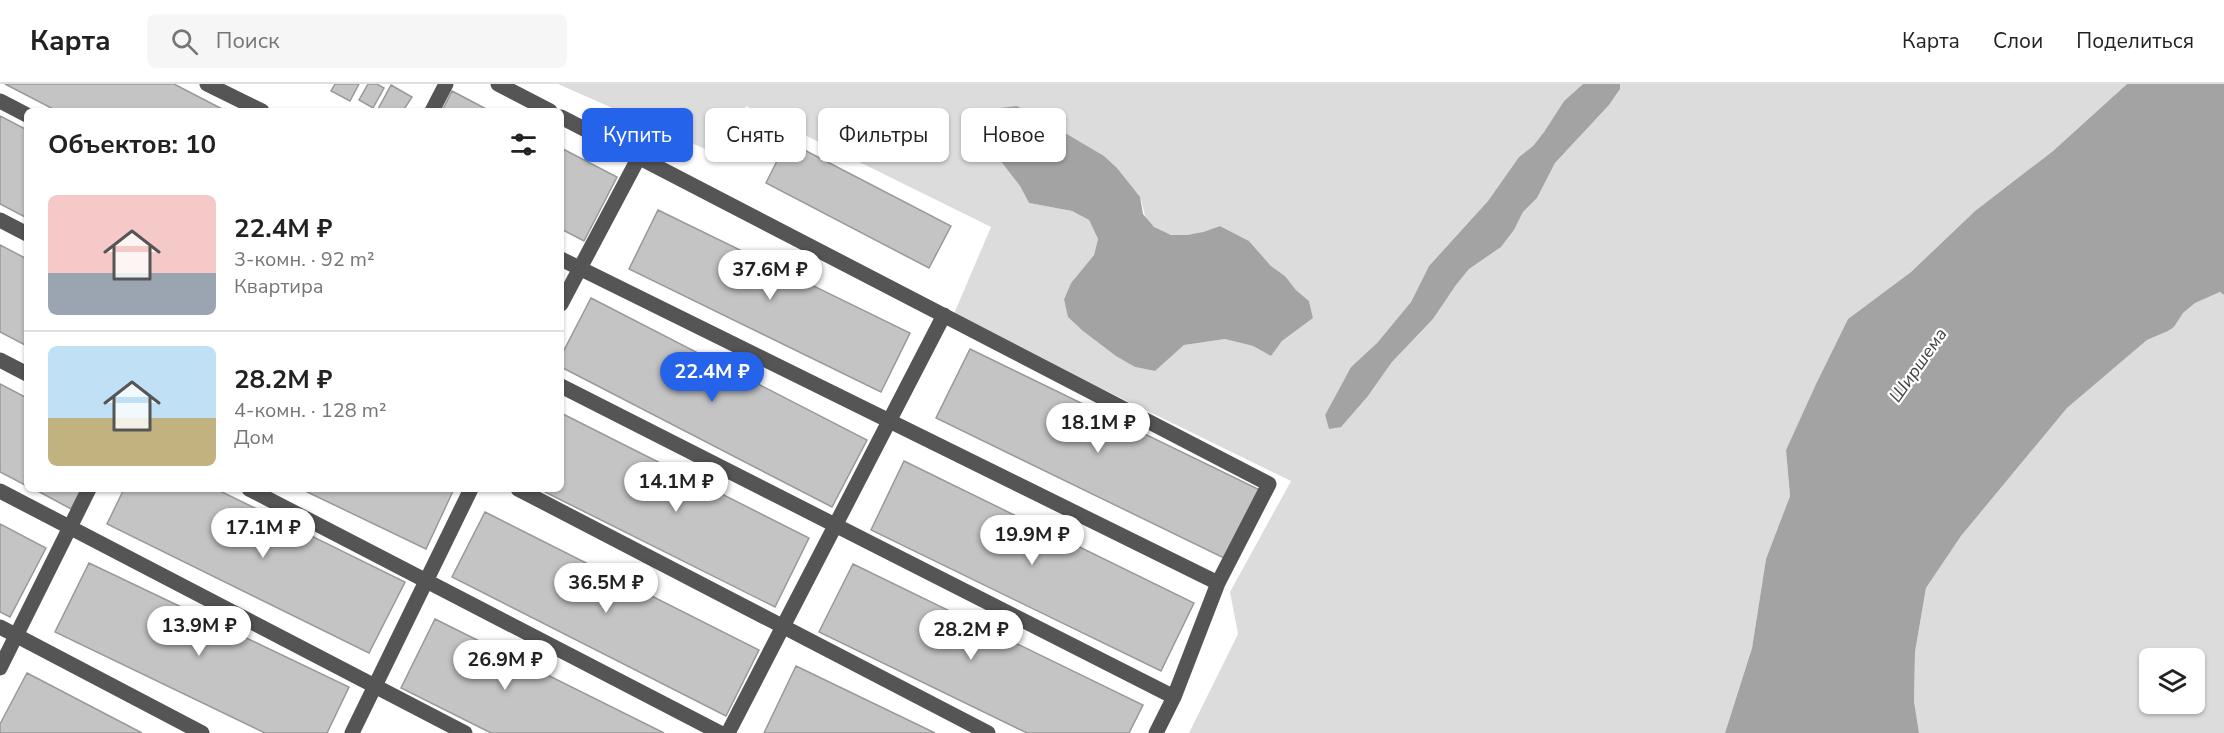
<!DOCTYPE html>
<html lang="ru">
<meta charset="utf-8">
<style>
:root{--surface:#fff;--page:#f6f6f6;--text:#222;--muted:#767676;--line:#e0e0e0;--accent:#2563eb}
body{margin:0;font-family:"Nunito Sans",sans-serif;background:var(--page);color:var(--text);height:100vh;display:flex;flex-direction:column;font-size:22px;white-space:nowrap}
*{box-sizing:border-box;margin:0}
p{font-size:20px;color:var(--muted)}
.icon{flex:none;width:33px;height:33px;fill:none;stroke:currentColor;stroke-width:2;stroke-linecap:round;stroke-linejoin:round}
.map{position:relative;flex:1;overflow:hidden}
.drawer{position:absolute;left:24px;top:24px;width:540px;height:384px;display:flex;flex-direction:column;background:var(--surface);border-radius:9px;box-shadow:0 2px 4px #0004}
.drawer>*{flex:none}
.guide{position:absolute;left:582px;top:24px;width:570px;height:54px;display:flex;gap:12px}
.tools{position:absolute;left:2139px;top:564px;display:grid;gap:12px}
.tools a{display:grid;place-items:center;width:66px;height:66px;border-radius:9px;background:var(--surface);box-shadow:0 2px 4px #0004;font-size:30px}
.price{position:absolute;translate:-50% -51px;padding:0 14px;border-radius:21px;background:#fff;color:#222;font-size:20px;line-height:39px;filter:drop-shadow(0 2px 3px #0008)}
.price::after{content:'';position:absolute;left:50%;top:36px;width:18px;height:14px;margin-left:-9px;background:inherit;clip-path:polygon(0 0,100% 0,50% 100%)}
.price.active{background:var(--accent);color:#fff}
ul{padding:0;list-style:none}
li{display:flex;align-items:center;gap:18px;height:150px;padding:0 24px}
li+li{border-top:2px solid var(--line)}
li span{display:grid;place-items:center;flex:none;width:168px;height:120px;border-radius:9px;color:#555}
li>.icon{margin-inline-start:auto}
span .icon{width:72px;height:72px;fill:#fffc;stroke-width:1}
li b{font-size:26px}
h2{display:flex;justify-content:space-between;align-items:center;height:72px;padding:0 24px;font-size:26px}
.tag{padding:0 21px;border-radius:9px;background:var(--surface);box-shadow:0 2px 4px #0004;font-size:21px;line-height:54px}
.tag.active{background:var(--accent);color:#fff}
header{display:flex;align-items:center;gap:36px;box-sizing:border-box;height:84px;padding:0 30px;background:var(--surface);border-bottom:2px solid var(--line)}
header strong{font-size:28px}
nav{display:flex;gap:33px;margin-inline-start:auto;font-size:21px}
.search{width:420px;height:54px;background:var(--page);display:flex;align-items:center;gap:15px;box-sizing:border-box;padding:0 21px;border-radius:9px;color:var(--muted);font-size:22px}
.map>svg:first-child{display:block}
</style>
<header>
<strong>Карта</strong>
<div class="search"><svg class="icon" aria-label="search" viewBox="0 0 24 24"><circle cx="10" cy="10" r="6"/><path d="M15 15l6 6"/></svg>Поиск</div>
<nav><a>Карта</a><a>Слои</a><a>Поделиться</a></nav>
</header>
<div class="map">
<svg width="2224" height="649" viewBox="0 0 2224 649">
<rect width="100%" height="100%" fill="#fff"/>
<path fill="#dcdcdc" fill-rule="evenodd" d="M558 0H1583L1564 17 1544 48 1533 62 1519 73 1488 117 1429 182 1411 218 1377 259 1351 283 1325 331 1329 344 1354 326 1368 312 1392 278 1433 235 1456 201 1469 185 1501 163 1514 146 1523 128 1537 114 1555 79 1609 21 1620 5V0H2127L2053 67 1975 127 1911 188 1848 235 1816 300 1786 366 1790 412 1766 475 1752 564 1725 649H1189L1238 550 1230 508 1291 397 953 232 991 143 746 22 723 73ZM1017 22C1052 38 1080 64 1110 88 1119 96 1131 103 1138 111 1145 120 1141 134 1154 143 1173 158 1199 150 1220 142L1249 157 1271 182 1285 192 1296 206 1309 217 1313 234 1282 257 1271 272 1253 262 1225 255 1205 258 1184 261 1155 287 1135 283 1083 247 1064 214 1071 199 1094 171 1098 155 1089 136 1072 127 1029 119 1020 102 996 71Z
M2220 208 2224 211V649H1919L1914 617 1915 568 1926 504 1961 452 2067 324 2147 256 2168 247 2174 243 2183 229 2195 219ZM2150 574H2194V620H2150Z"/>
<path fill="#a3a3a3" d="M1583 0H1620V5L1609 21 1555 79 1537 114 1523 128 1514 146 1501 163 1469 185 1456 201 1433 235 1392 278 1368 312 1341 343 1329 345 1325 331 1351 283 1377 259 1411 218 1429 182 1488 117 1519 73 1533 62 1544 48 1564 17Z
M2127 0H2224V211L2220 208 2195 219 2183 229 2174 243 2168 247 2147 256 2067 324 1961 452 1926 504 1915 568 1914 617 1919 649H1725L1752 564 1766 475 1790 412 1786 366 1816 300 1848 235 1911 188 1975 127 2053 67Z
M1017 22 1031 29 1104 72 1117 84 1140 113 1143 130 1154 143 1171 151H1187L1203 148 1220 142 1249 157 1271 182 1285 192 1296 206 1309 217 1313 234 1282 257 1271 272 1253 262 1225 255 1205 258 1184 261 1155 287 1135 283 1116 272 1083 247 1068 233 1064 215 1071 199 1094 171 1098 155 1089 136 1072 127 1029 119 1020 102 996 71 986 53V34L1000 24Z"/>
<path fill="#c4c4c4" stroke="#999" stroke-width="1.5" d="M5 0H174L226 27H57Z
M335 0H359L350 17 331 7Z
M368 0H377L384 4 373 24 359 16Z
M391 1 412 13 403 27H377Z
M452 7 490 27H442Z
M0 32 27 46V134L0 120Z
M787 57 951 142 929 184 766 99Z
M561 64 617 93 584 157 561 145Z
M658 126 910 249 881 308 629 185Z
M0 161 27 175V262L0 248Z
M591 214 867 356 832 423 561 283V272Z
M970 265 1260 406 1226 475 936 334Z
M0 300 27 314V402L0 388Z
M561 329 809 454 775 523 539 405H561Z
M904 377 1194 519 1161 587 871 446Z
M34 405H81L71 425Z
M124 405H216L405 498 369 569 107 440Z
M301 405H454L426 465Z
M485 428 759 566 726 632 452 493Z
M0 440 46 464 10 533 0 528Z
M89 479 349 603 327 649H265L55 548Z
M853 480 1143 621 1129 649H1027L819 548Z
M435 535 664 649H491L401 604Z
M796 582 935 649H764Z
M27 589 142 649H0V640Z"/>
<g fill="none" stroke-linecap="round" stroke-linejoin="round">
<path stroke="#555" stroke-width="15" d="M207 0 262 27
M498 0 550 27
M0 17 27 31
M432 27 446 0
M561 33 1269 400 1218 499
M0 136 27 150
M561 175 1218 499 1174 613 1156 649
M561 220 639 73
M0 276 27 290
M561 302 1174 613
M249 405 720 649
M518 405 988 649
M0 407 465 649
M0 543 202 649
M0 584 89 405
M352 649 471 405
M728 649 944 231"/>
</g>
<g text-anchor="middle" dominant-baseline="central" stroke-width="4.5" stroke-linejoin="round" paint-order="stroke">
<g font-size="18" font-style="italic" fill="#444" stroke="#fff">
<text transform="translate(1918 281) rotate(-55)">Ширшема</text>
</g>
</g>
</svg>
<div class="tools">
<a><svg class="icon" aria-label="layers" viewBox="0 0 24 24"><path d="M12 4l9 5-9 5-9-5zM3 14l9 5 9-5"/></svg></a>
</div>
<b class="price" style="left:770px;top:217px">37.6M ₽</b>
<b class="price active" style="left:712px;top:319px">22.4M ₽</b>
<b class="price" style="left:1098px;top:370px">18.1M ₽</b>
<b class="price" style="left:676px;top:429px">14.1M ₽</b>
<b class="price" style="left:263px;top:475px">17.1M ₽</b>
<b class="price" style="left:1032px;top:482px">19.9M ₽</b>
<b class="price" style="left:606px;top:530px">36.5M ₽</b>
<b class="price" style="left:199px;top:573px">13.9M ₽</b>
<b class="price" style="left:971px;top:577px">28.2M ₽</b>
<b class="price" style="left:505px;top:607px">26.9M ₽</b>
<div class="guide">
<a class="tag active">Купить</a>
<a class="tag">Снять</a>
<a class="tag">Фильтры</a>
<a class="tag">Новое</a>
</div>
<section class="drawer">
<h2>Объектов: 10<svg class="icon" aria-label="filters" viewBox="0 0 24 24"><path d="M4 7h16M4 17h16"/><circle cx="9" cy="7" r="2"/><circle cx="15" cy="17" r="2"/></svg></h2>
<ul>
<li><span style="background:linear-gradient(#f6c9c9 65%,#9aa5b1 0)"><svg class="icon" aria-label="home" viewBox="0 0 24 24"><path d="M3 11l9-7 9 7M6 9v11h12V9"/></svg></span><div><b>22.4M ₽</b><p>3-комн. · 92 m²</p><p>Квартира</p></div></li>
<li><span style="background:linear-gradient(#bfe0f5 60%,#c2b280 0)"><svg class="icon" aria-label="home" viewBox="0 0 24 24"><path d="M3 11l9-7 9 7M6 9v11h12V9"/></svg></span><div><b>28.2M ₽</b><p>4-комн. · 128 m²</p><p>Дом</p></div></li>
</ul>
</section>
</div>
